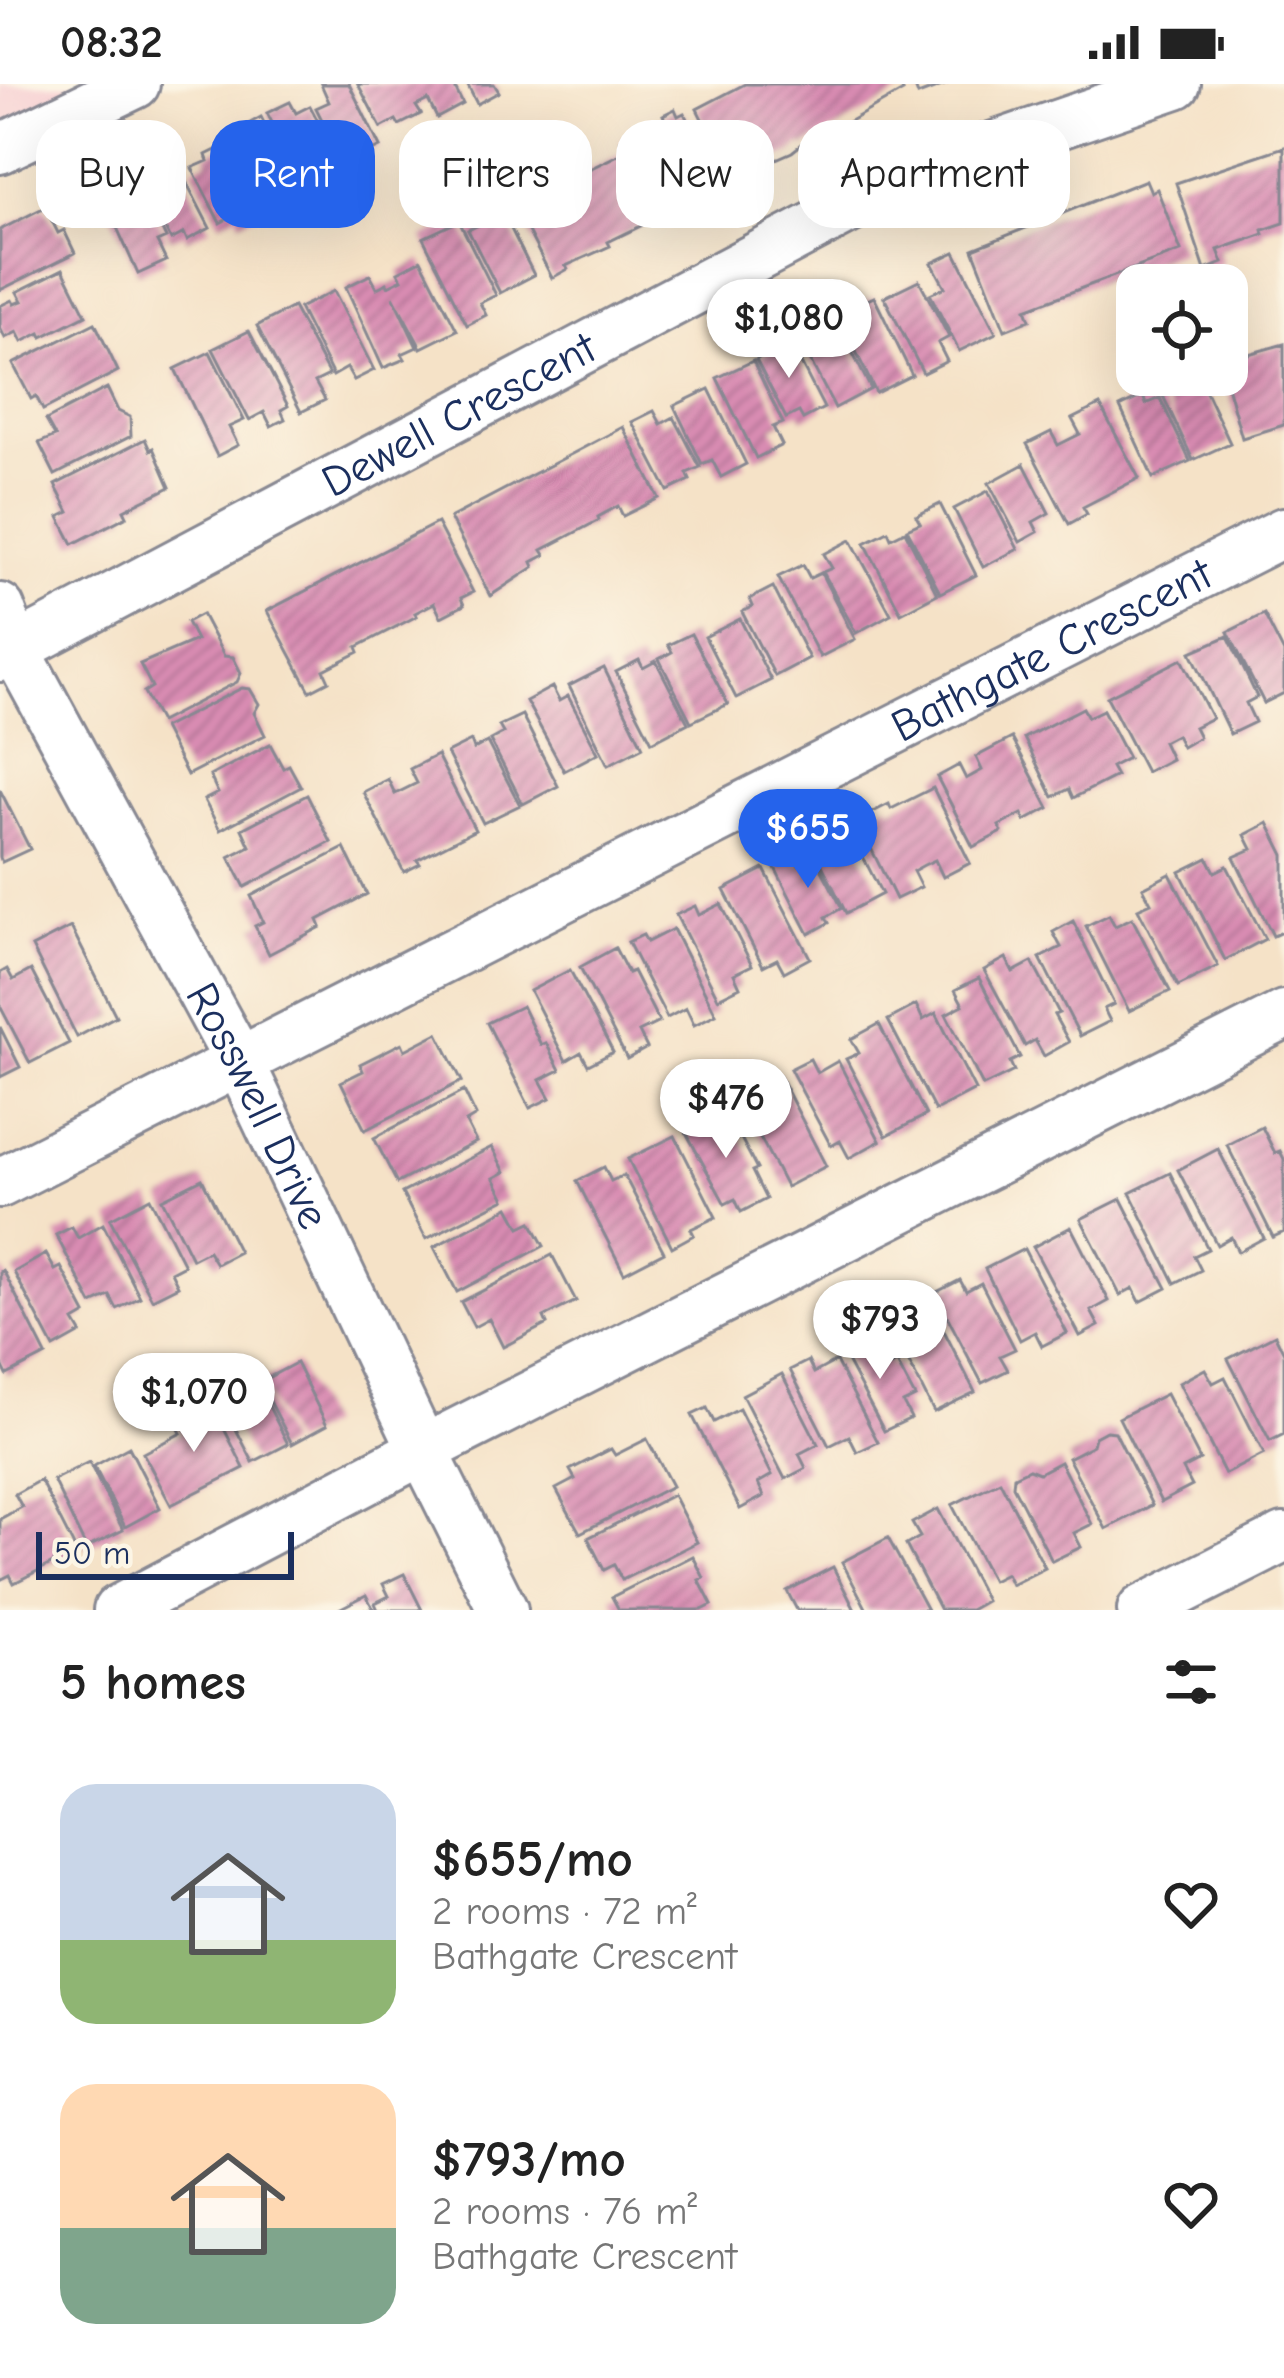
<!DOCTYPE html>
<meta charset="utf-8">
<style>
:root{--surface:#fff;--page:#f2f2f2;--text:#222;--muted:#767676;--accent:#2563eb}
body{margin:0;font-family:"Comic Neue",sans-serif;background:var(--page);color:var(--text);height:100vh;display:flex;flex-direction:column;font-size:45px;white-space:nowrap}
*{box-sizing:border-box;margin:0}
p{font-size:39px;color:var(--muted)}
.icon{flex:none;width:66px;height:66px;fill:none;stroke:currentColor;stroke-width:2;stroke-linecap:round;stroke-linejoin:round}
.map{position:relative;height:1526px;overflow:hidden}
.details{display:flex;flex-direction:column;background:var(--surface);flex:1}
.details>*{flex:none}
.top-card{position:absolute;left:36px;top:36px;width:1212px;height:108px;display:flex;gap:24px}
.buttons{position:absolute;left:1116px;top:180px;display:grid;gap:24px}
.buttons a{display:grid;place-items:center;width:132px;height:132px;border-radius:24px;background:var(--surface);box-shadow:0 12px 48px #0002;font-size:60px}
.scale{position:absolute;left:36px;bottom:30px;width:258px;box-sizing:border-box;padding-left:12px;border:6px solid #1b2f5e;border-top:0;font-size:33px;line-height:42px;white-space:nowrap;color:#1b2f5e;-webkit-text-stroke:9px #fcf5e5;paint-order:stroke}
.price{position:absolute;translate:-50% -102px;padding:0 27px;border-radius:42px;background:#fff;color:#222;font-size:39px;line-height:78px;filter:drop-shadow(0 3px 6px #0008)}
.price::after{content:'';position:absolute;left:50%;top:72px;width:36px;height:27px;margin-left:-18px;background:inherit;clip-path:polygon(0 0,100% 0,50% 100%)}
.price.on{background:var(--accent);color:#fff}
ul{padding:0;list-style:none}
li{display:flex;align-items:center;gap:36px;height:300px;padding:0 60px}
li span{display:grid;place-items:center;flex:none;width:336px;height:240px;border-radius:36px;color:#555}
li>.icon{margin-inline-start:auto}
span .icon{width:144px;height:144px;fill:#fffc;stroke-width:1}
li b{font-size:51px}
h2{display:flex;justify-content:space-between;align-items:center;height:144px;padding:0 60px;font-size:51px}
.chip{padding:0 42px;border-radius:36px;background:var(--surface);box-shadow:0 12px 48px #0002;font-size:42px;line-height:108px}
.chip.on{background:var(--accent);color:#fff}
.status{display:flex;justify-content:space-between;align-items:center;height:84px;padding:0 60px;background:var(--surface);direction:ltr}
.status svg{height:33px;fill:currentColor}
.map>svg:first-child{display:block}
</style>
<div class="status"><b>08:32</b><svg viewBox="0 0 49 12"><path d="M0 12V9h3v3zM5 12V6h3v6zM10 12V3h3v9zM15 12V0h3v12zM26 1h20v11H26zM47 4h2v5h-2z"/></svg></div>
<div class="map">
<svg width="1284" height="1526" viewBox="0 0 1284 1526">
<defs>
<pattern id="building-hatch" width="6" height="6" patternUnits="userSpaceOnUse" patternTransform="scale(3)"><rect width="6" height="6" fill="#d98cb2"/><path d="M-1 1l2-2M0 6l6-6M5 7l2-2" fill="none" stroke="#af7394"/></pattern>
</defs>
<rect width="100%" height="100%" fill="#fcf5e5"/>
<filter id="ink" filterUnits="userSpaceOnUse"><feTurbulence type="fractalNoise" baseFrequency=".00833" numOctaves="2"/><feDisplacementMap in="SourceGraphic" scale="24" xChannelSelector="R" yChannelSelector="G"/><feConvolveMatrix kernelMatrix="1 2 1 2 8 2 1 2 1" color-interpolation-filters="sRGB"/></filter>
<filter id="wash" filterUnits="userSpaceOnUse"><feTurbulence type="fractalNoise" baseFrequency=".004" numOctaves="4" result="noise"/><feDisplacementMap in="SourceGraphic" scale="48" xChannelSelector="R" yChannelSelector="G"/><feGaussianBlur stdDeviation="2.7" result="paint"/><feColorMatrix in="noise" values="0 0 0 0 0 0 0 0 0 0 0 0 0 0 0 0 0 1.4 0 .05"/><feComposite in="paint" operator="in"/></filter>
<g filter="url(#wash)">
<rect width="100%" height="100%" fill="#f5e2c7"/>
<path fill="#f7cfd3" d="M0 0H83L0 45Z"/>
<g id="blocks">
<path fill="url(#building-hatch)" d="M321 0H349L380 63 344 80 316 24 329 18Z
M358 0H453L463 20 437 34 428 16 416 22 421 30 399 41 396 36 381 44Z
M467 0H494L499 8 477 20Z
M745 0H899L903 7 804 63 802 60 792 68 749 87 751 90 734 99 697 25Z
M914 0H947L918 11Z
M290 18 296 29 310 22 344 87 307 106 267 29Z
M675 25 678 32 684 29 721 103 608 158 610 162 566 182 568 185 552 194 513 118 573 88 575 92 626 67 620 56 635 48 638 52 666 38 663 31Z
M261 33 300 110 264 129 230 61 244 55 239 45Z
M226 61 260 128 240 138 237 130 220 139 192 84 208 77 206 71Z
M1284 63V139L1263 146 1264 150 1218 166 1223 179 1205 186 1176 99Z
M173 72 210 144 187 156 184 149 171 156 146 105 160 97 152 83Z
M138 95 166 154 157 158 166 177 138 190 100 106 118 98 121 103Z
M1146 96 1151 108 1157 105 1181 167 1026 225 1030 236 1005 246 973 165Z
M499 121 534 191 500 209 468 146 481 140 477 132Z
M45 123 58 149 64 146 75 169 0 206V146Z
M459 137 496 211 480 219 486 231 467 241 423 154Z
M955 168 996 249 959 267 930 210 945 203 932 179Z
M421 176 457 246 421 264 393 212 417 263 402 270 405 275 383 284 346 203 370 191 377 204 387 199 388 202 402 195 398 188Z
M63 185 86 231 42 253 40 249 22 258 17 248 5 254 0 244V222L12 216 14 220 22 217 17 208Z
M919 196 949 253 938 259 947 277 923 289 884 213Z
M334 207 374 286 354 296 347 284 333 292 299 224Z
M874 213 912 291 876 309 848 251 861 245 850 224Z
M293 223 329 291 315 298 325 316 301 328 257 242Z
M95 239 118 287 43 326 36 312 31 315 13 280Z
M820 242 826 255 842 248 871 305 835 324 798 253Z
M249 247 288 322 281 326 285 335 271 342 264 328 249 336 213 265Z
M788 254 824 324 803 335 799 328 786 334 756 276Z
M1284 260V341L1242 354 1224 291H1227V276Z
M210 268 244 336 229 343 238 361 217 372 175 285Z
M753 277 783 339 773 343 782 361 756 374 717 294Z
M1188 291H1198L1230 359 1193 376 1163 312 1176 305 1173 298Z
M107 304 118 327 130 333 131 352 55 391 39 359 55 352 46 336Z
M709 305 746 380 721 393 712 376 702 380 674 322Z
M1143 312 1146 320 1160 314 1190 377 1153 394 1120 323Z
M1100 321 1139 394 1083 423 1087 430 1069 440 1027 360 1051 348 1058 361 1080 350 1072 335Z
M654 327 661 340 674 333 700 383 687 389 690 396 668 407 632 338Z
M623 343 659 414 623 432 618 422 598 433 599 436 542 466 545 471 532 478 534 483 490 512 450 434Z
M145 355 150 366 153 364 170 403 124 426 127 432 73 460 59 433 69 428 55 401Z
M1024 380 1049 429 1033 438 1038 448 1020 458 989 399Z
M988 407 1018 465 983 483 954 425Z
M940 420 976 491 940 509 907 445 920 439 916 432Z
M437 439 473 508 461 514 464 521 441 533 434 519 415 529 417 532 357 563 359 568 324 586 329 597 310 607 267 527Z
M888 447 891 454 905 447 937 510 901 529 865 459Z
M851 456 891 530 856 549 823 488 832 484 824 470Z
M803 481 810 494 821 489 855 555 820 573 778 493Z
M773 503 809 574 775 592 742 528 753 522 750 515Z
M202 530 224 572 233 573 241 589 237 598 160 638 144 608 152 603 140 580 196 556 187 538Z
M1264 530 1284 569V609L1264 619 1228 548Z
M740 535 771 596 736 614 705 553Z
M691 550 728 620 691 638 659 575 672 568 668 561Z
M1228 552 1257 613 1246 619 1255 638 1230 650 1191 568Z
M1182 575 1212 634 1194 643 1199 653 1182 663 1176 651 1163 658 1171 675 1146 688 1107 613Z
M639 576 643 584 656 577 688 639 652 658 616 588Z
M604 584 643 663 608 681 569 602Z
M552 603 559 617 568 612 598 669 564 687 526 617Z
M242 604 250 605 259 620 254 629 265 651 187 691 163 644Z
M1083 624 1088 633 1103 626 1128 674 1111 683 1116 692 1073 714 1069 705 1053 713 1024 654Z
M522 631 558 702 523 720 490 656 503 649 499 642Z
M1012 654 1049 724 1025 737 1022 730 999 742 1002 748 973 763 937 693 959 681 966 695 982 686 976 673Z
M471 657 474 665 487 658 520 721 483 739 447 669Z
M270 660 283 684 289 681 301 703 220 746 204 716 218 709 210 692Z
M437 671 475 746 417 776 420 780 404 788 363 708 388 695 395 710 417 699 410 685Z
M933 704 970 779 943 793 935 776 924 781 913 787 921 803 896 815 857 736 889 720 891 725Z
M0 706 30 765 2 778 0 774Z
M307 711 331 758 245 803 229 773 250 762 242 745Z
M846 739 882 810 846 829 812 761Z
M1268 739 1284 771V847L1273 852 1234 773 1252 765 1245 751Z
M344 764 367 810 318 836 321 843 269 870 255 842 263 838 251 812Z
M792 768 799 781 815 773 842 824 826 833 829 839 809 850 772 778Z
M1208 774 1215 788 1227 782 1265 855 1225 876 1180 788Z
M764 785 810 874 784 888 777 875 763 882 724 806Z
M1170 790 1218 882 1178 902 1138 825 1151 819 1143 804Z
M721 820 752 881 734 890 740 903 718 914 676 831 695 822 699 831Z
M1109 831 1115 842 1132 834 1170 907 1129 927 1086 842Z
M1073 837 1114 920 1104 925 1110 937 1080 952 1040 874 1061 863 1053 848Z
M71 843 116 932 77 953 32 863Z
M673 845 716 930 694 941 686 924 667 934 628 858 643 851 647 858Z
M615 864 628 889 633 887 659 938 639 948 647 964 627 975 580 883Z
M1006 874 1013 888 1032 878 1059 929 1054 931 1069 958 1044 972 1035 956 1025 962 984 886Z
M7 885 13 896 31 886 69 959 30 979 0 922V889Z
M570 886 613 968 588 981 581 968 566 977 530 907Z
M979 894 1020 973 1010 978 1014 987 983 1002 946 930 963 921 955 906Z
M916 921 923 936 936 929 975 1006 935 1027 888 936Z
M522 922 541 961 546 959 560 986 540 996 550 1014 530 1024 487 939Z
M879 940 926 1031 886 1052 846 975 859 969 851 955Z
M0 943 20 983 0 993Z
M438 949 462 997 365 1046 341 998 363 987 360 980 402 959 405 966Z
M810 975 817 989 838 977 880 1057 849 1074 840 1057 831 1062 790 985Z
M779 991 826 1082 786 1103 747 1028 760 1021 752 1005Z
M464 1007 476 1032 466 1038 476 1058 397 1099 374 1054Z
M703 1030 710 1044 730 1033 757 1085 752 1087 766 1115 741 1128 735 1115 725 1120 682 1041Z
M1262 1043 1275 1069 1280 1067 1284 1075V1148L1273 1153 1227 1061Z
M675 1052 716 1133 691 1145 694 1151 672 1163 628 1075Z
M492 1063 505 1088 494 1094 505 1115 426 1155 402 1109Z
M1218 1065 1264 1154 1238 1168 1231 1153 1217 1161 1178 1086Z
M604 1083 611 1097 624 1091 664 1168 624 1189 577 1097Z
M1170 1089 1208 1165 1194 1172 1201 1186 1175 1199 1130 1109Z
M202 1095 239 1168 216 1180 208 1167 192 1175 162 1115Z
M150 1114 184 1181 171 1188 178 1202 152 1215 110 1135Z
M1121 1115 1167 1204 1140 1218 1133 1204 1120 1211 1081 1135Z
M509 1123 520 1143 531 1138 544 1162 457 1208 434 1163Z
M103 1140 140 1213 117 1225 110 1212 92 1220 56 1151 72 1143 78 1154Z
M1071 1143 1109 1217 1091 1227 1099 1242 1080 1252 1033 1163Z
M1024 1165 1067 1249 1042 1262 1035 1248 1020 1256 985 1185Z
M46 1170 55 1186 61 1183 86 1230 74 1237 81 1249 54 1264 14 1188Z
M552 1171 576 1217 544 1233 547 1240 503 1263 489 1235 474 1243 461 1218Z
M3 1186 46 1271 7 1291 0 1277V1188Z
M960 1196 966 1207 981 1199 1015 1265 1000 1272 1008 1286 982 1299 935 1209Z
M933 1225 975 1308 934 1328 887 1235 905 1226 910 1237Z
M1275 1251 1284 1269V1350L1270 1357 1228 1275Z
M876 1252 891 1282 897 1279 915 1313 903 1319 911 1334 884 1347 839 1262 848 1258 851 1265Z
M808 1277 814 1289 836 1277 878 1358 857 1368 849 1352 829 1362 790 1286Z
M296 1279 327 1341 292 1360 260 1298Z
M1205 1285 1213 1299 1225 1293 1264 1370 1225 1390 1179 1299Z
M239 1290 247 1304 257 1299 288 1360 253 1378 214 1303Z
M782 1290 818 1360 799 1370 806 1384 785 1395 742 1311Z
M1166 1310 1200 1376 1183 1385 1192 1402 1161 1418 1119 1334Z
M210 1317 244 1384 171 1421 143 1369 181 1349 174 1335Z
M707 1324 714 1338 739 1325 772 1391 758 1399 764 1412 740 1425 692 1331Z
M1106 1347 1115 1348 1152 1421 1106 1445 1068 1374 1093 1361 1095 1353Z
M647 1355 672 1402 580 1449 556 1405 575 1395 570 1386 611 1365 615 1371Z
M129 1363 160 1424 125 1443 94 1382Z
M89 1378 123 1446 86 1464 53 1396Z
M1060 1378 1092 1440 1074 1449 1081 1463 1052 1477 1013 1402 1014 1392 1029 1385 1039 1389Z
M40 1396 76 1467 14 1499 10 1491 0 1496V1435L22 1423 15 1410Z
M1000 1397 1045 1484 1011 1501 1006 1490 992 1497 952 1421Z
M673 1411 697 1458 622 1496 614 1481 604 1486 588 1454Z
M938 1425 986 1517 970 1526H940L906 1461 920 1453 912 1439Z
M888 1454 927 1526H867L842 1478Z
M693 1472 704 1494 699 1496 712 1521 702 1526H619L612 1513Z
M833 1483 855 1526H797L787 1507Z
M404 1490 422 1526H378L375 1519 389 1512 383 1500Z
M366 1511 374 1526H337Z"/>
</g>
</g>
<g filter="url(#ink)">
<use href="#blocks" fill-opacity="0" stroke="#888892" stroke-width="3"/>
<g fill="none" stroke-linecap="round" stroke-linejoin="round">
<g stroke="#888892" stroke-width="54">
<g id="minor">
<path d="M0 65 135 0"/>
<path id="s1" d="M0 524 15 565 240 979 423 1366 503 1526"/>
<path id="s2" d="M0 573 916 89 1176 0"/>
<path id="s3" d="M0 1099 1284 448"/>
<path d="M118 1526 423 1366 1284 931"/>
<path d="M1142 1526 1284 1454"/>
</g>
</g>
<use href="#minor" stroke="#fff" stroke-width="48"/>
</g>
</g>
<g text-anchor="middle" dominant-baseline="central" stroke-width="12" stroke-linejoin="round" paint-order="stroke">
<g font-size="45" fill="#1b2f5e" stroke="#fcf5e5">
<text stroke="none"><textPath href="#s2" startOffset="519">Dewell Crescent</textPath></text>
<text stroke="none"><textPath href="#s3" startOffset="1179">Bathgate Crescent</textPath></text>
<text stroke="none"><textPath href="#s1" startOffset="561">Rosswell Drive</textPath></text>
</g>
</g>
</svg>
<div class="buttons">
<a><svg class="icon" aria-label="locate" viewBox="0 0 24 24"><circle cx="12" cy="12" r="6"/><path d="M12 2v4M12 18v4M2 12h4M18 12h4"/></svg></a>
</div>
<div class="scale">50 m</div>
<b class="price" style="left:789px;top:297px">$1,080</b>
<b class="price on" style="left:808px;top:807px">$655</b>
<b class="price" style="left:726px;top:1077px">$476</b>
<b class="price" style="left:880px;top:1298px">$793</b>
<b class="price" style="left:194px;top:1371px">$1,070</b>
<div class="top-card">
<a class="chip">Buy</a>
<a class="chip on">Rent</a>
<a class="chip">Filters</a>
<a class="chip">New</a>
<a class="chip">Apartment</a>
</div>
</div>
<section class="details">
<h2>5 homes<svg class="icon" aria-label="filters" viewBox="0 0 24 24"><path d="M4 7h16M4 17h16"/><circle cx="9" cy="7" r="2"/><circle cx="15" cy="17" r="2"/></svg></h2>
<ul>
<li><span style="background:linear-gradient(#c9d6e8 65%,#8fb573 0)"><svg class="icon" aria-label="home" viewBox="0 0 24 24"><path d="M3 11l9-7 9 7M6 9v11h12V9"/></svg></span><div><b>$655/mo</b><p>2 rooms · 72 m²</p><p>Bathgate Crescent</p></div><svg class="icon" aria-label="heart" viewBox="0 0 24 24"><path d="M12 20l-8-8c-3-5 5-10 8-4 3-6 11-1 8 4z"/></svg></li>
<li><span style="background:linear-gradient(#ffd9b3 60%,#7fa58c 0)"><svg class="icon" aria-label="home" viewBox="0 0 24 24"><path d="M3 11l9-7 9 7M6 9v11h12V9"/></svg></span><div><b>$793/mo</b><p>2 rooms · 76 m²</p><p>Bathgate Crescent</p></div><svg class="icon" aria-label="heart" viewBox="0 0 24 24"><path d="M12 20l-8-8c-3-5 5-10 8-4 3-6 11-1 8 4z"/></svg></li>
</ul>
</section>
